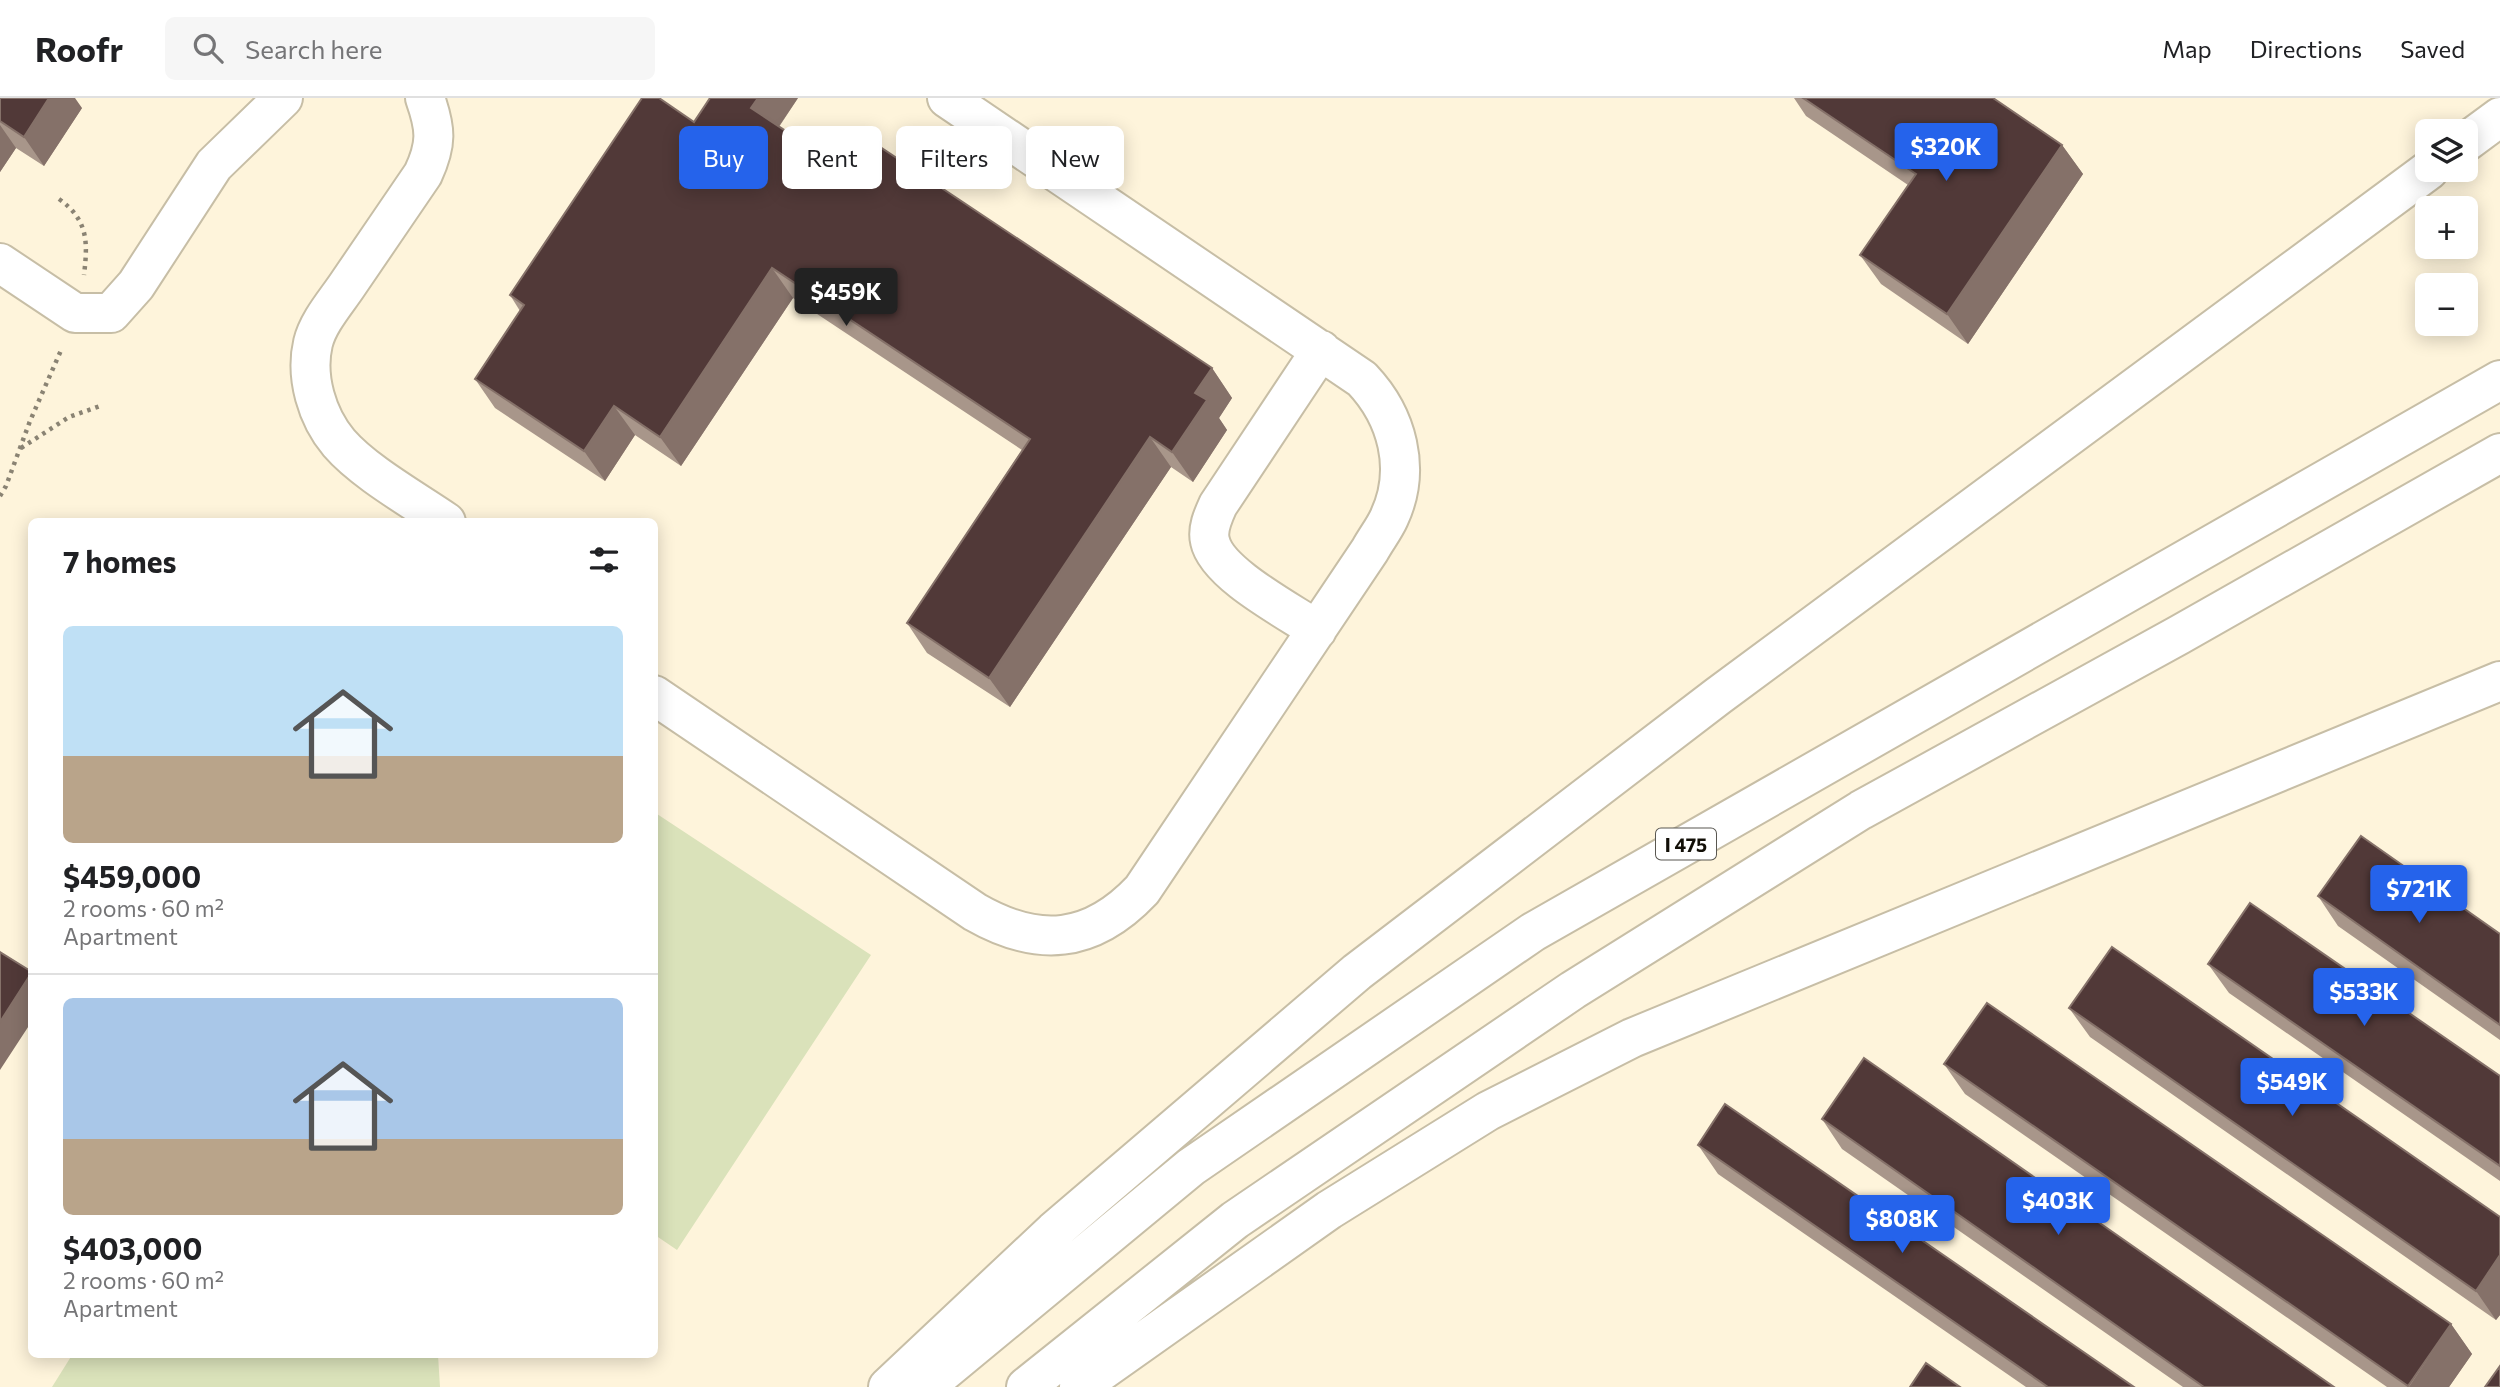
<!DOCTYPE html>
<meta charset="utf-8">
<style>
:root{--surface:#fff;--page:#f6f6f6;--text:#202124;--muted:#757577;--line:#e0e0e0;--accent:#2563eb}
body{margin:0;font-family:Commissioner,sans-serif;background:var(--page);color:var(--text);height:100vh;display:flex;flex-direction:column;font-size:26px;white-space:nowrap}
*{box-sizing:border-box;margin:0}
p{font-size:23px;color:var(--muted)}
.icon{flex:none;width:38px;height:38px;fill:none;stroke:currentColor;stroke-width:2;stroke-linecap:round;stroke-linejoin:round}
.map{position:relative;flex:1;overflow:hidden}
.details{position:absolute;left:28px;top:420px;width:630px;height:840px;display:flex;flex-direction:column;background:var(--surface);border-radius:10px;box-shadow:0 4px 18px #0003}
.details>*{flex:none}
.banner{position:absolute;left:679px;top:28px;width:665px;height:63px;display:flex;gap:14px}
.tools{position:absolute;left:2415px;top:21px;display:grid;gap:14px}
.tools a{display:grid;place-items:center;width:63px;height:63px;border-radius:10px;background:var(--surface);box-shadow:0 4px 18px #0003;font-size:35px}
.price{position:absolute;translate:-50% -60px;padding:0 16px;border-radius:7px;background:var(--accent);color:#fff;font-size:23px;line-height:46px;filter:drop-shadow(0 2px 4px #0008)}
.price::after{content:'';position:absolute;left:50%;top:42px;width:21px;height:16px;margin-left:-10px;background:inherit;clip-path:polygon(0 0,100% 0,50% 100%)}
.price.selected{background:#222;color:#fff}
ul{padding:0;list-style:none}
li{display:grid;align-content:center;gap:14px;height:371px;padding:0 35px}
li+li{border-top:2px solid var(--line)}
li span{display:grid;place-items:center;height:217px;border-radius:10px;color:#555}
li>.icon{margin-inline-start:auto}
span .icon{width:126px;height:126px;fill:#fffc;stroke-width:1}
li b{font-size:30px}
h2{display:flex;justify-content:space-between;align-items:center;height:84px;padding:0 35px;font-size:30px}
.pill{padding:0 24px;border-radius:10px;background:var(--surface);box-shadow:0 4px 18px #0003;font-size:24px;line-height:63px}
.pill.selected{background:var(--accent);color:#fff}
header{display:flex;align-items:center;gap:42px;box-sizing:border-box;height:98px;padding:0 35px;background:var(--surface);border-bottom:2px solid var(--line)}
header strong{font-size:33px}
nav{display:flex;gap:38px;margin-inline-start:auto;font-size:24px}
.search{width:490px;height:63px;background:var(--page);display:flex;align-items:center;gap:18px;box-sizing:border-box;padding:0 24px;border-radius:10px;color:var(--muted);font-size:26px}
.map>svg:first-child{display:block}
</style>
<header>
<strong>Roofr</strong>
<div class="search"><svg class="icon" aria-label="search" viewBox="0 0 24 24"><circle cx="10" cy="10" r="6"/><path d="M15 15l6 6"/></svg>Search here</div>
<nav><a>Map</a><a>Directions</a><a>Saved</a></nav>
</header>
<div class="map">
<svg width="2500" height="1289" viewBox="0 0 2500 1289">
<rect width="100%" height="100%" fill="#fef4db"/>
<path fill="#dae2ba" d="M654 714 871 857 677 1152 655 1137Z
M72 1257H438L440 1289H52Z"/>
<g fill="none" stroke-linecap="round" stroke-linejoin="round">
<g stroke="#c7bea6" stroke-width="42">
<path id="minor" d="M425 0C436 31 437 46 423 76 398 113 373 149 348 186 336 204 318 224 313 245 305 279 317 319 339 345 364 374 414 402 446 424
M0 165 75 215H111L136 187 214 67 283 0
M1317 532C1289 513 1217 476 1210 443 1207 431 1213 418 1218 407L1321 252
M654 597 975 814C1038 850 1091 846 1142 792L1370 452C1376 441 1384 431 1389 420 1412 371 1397 318 1362 281L947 0"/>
</g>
<g stroke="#c7bea6" stroke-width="42">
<path id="highway" d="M2466 44 2500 19
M888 1289 1054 1133 1357 874 1718 598 2429 72
M925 1289 1191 1069 1533 834 2500 282
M1026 1289 1235 1122 1573 892 1861 712 2179 537 2500 355
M1079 1289 1329 1112 1488 1013 1632 940 2500 583"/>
</g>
<path stroke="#8a8373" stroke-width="4.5" stroke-dasharray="3.5 5" stroke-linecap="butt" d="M59 101C88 122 88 143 84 177
M21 350 69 319 100 308
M0 398 6 388 30 323 62 250"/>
<use href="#minor" stroke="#fff" stroke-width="38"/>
<use href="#highway" stroke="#fff" stroke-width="38"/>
</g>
<path fill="#a8968a" d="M0 0 82 10 44 68 16 50 0 74Z
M798 0 779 29 837 67 1212 270 1232 300 1219 320 1227 332 1193 384 1171 369 1010 609 927 555 907 525 1022 352 793 200 681 368 635 337 605 383 495 310 475 281 520 213 510 197Z
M1794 0H1993L2062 47 2083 76 1968 246 1881 186 1860 157 1908 87 1806 18Z
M2318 798 2500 836V942L2338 828Z
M2208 866 2500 978V1083L2229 895Z
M2069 910 2500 1119V1217L2496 1222 2090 939Z
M1944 966 2451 1226 2472 1256 2449 1289H2387L1965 996Z
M1822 1021 2334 1289H2183L1842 1051Z
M1698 1047 2134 1289H2026L1718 1076Z"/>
<path fill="#857169" d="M49 0H75L82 10 44 68 24 39Z
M758 0H798L771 40 751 10Z
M0 27 16 50 0 74Z
M2062 47 2083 76 1968 246 1947 216Z
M772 170 793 200 681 368 660 339Z
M1212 270 1232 300 1219 320 1227 332 1193 384 1172 354 1195 295Z
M614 308 635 337 605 383 584 353Z
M1150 339 1171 369 1010 609 989 580Z
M32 875V923L0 972V924Z
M2500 1157V1217L2496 1222 2476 1193Z
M2451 1226 2472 1256 2449 1289H2409Z"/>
<path fill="#513938" stroke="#857169" stroke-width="2" d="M0 0H49L24 39 0 23Z
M642 0H659L694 24 710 0H758L751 10 837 67 859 35 1212 270 1195 295 1207 302 1172 354 1150 339 989 580 907 525 1030 341 772 170 660 339 614 308 584 353 475 281 524 207 510 197Z
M1803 0H1993L2062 47 1947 216 1860 157 1916 76Z
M2361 738 2500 836V927L2318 798Z
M2250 805 2500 978V1068L2208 866Z
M2112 849 2500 1119V1157L2476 1193 2069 910Z
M0 854 32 874 0 924Z
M1987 905 2451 1226 2408 1288 1944 966Z
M1864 960 2334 1289H2204L1822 1021Z
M1725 1006 2134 1289H2048L1698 1047Z
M1926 1265 1960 1289H1910Z
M2500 1268V1289H2485Z"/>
<g text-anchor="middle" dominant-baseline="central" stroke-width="7" stroke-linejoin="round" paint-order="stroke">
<rect fill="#fff" stroke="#595751" stroke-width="2" x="1656" y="730.5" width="60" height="31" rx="5"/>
<g font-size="19" font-weight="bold" fill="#120f07">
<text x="1686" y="746">I 475</text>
</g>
</g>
</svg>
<div class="tools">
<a><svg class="icon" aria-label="layers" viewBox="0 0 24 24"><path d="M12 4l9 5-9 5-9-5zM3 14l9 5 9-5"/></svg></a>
<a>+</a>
<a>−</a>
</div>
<b class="price" style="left:1946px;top:85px">$320K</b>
<b class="price selected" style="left:846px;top:230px">$459K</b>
<b class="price" style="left:2419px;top:827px">$721K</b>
<b class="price" style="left:2364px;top:930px">$533K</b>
<b class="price" style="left:2292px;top:1020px">$549K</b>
<b class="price" style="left:2058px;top:1139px">$403K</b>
<b class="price" style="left:1902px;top:1157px">$808K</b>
<div class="banner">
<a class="pill selected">Buy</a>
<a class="pill">Rent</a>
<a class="pill">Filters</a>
<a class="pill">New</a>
</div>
<section class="details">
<h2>7 homes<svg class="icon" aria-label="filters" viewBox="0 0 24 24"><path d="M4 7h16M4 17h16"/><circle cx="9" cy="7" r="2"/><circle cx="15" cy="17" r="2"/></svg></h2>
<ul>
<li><span style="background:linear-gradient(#bfe0f5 60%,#b9a48a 0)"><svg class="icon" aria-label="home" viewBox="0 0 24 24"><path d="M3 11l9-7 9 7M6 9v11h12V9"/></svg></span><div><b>$459,000</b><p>2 rooms · 60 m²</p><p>Apartment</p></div></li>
<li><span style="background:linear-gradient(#a9c7e8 65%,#b9a48a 0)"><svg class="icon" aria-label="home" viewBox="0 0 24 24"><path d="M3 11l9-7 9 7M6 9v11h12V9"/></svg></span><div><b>$403,000</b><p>2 rooms · 60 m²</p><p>Apartment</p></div></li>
</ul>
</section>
</div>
